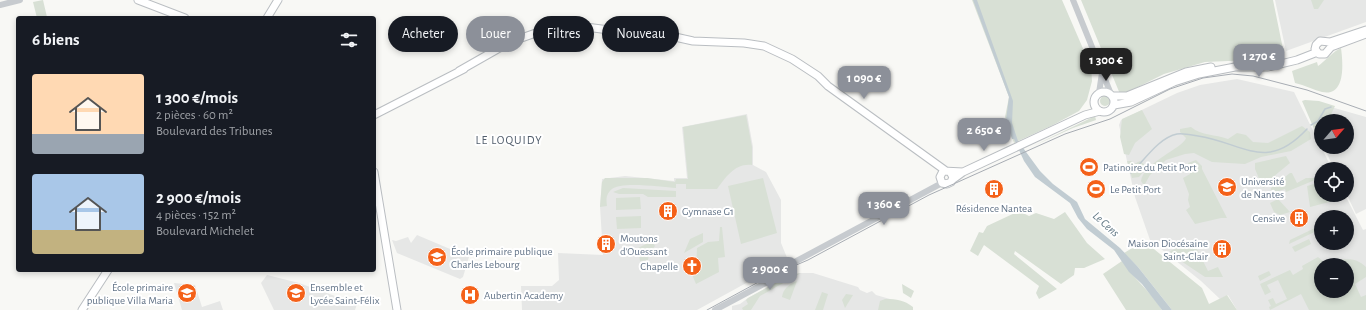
<!DOCTYPE html>
<html lang="fr">
<meta charset="utf-8">
<style>
:root{--surface:#171b24;--page:#242831;--text:#f1f3f6;--muted:#9ea1a6;--accent:#8c9099}
body{margin:0;font-family:"Alegreya Sans",sans-serif;background:var(--page);color:var(--text);height:100vh;display:flex;flex-direction:column;font-size:15px;white-space:nowrap}
*{box-sizing:border-box;margin:0}
p{font-size:13px;color:var(--muted)}
.icon{flex:none;width:22px;height:22px;fill:none;stroke:currentColor;stroke-width:2;stroke-linecap:round;stroke-linejoin:round}
.map{position:relative;flex:1;overflow:hidden}
.sheet{position:absolute;left:16px;top:16px;width:360px;height:256px;display:flex;flex-direction:column;background:var(--surface);border-radius:4px;box-shadow:0 2px 6px #0003}
.sheet>*{flex:none}
.hud{position:absolute;left:388px;top:16px;width:380px;height:36px;display:flex;gap:8px}
.needle{width:26px;rotate:62deg}
.tools{position:absolute;left:1314px;top:114px;display:grid;gap:8px}
.tools a{display:grid;place-items:center;width:40px;height:40px;border-radius:50%;background:var(--surface);box-shadow:0 2px 6px #0003;font-size:20px}
.price{position:absolute;translate:-50% -34px;padding:0 9px;border-radius:8px;background:var(--accent);color:#fff;font-size:13px;line-height:26px;filter:drop-shadow(0 1px 2px #0008)}
.price::after{content:'';position:absolute;left:50%;top:24px;width:12px;height:9px;margin-left:-6px;background:inherit;clip-path:polygon(0 0,100% 0,50% 100%)}
.price.on{background:#222;color:#fff}
ul{padding:0;list-style:none}
li{display:flex;align-items:center;gap:12px;height:100px;padding:0 16px}
li span{display:grid;place-items:center;flex:none;width:112px;height:80px;border-radius:4px;color:#555}
li>.icon{margin-inline-start:auto}
span .icon{width:48px;height:48px;fill:#fffc;stroke-width:1}
li b{font-size:17px}
h2{display:flex;justify-content:space-between;align-items:center;height:48px;padding:0 16px;font-size:17px}
.pill{padding:0 14px;border-radius:18px;background:var(--surface);box-shadow:0 2px 6px #0003;font-size:14px;line-height:36px}
.pill.on{background:var(--accent);color:#fff}
.map>svg:first-child{display:block}
</style>
<div class="map">
<svg width="1366" height="310" viewBox="0 0 1366 310">
<rect width="100%" height="100%" fill="#f8f8f5"/>
<path fill="#e6e7e6" fill-rule="evenodd" d="M1275 0H1366V22L1286 51Z
M1237 79 1294 92 1332 169H1321V195H1345L1363 230 1366 229V310H1237L1228 295 1220 299 1201 281 1150 240 1135 197 1119 125 1121 120 1177 93 1200 85ZM1321 217H1347V243H1321ZM1321 265H1347V291H1321Z
M1331 107 1366 117V209L1356 214 1347 195V169H1334L1324 147H1347V121H1322Z
M747 114 753 147V165L766 172 781 200V243L788 260 697 310H522L521 286H552L559 280 558 253 603 255 600 206 602 179 625 176 674 181V178H687L682 127Z
M417 235 469 257 463 277 460 279 397 253 392 240 396 241 408 237 411 243Z
M799 273H813L858 287 860 290 867 293 872 291 876 295 890 299 902 310H732V306L740 304 748 298 788 276Z
M267 275 299 283 357 304 355 310H274L261 283Z
M174 283 195 285 202 307 220 301 223 310H182Z"/>
<path fill="#d8e0d5" fill-rule="evenodd" d="M43 0 47 17 37 18 33 2Z
M972 0H1062L1091 67 1092 81 1087 100 1079 111 1053 125 1014 143 1005 117 1009 97Z
M1081 0H1273L1284 54 1252 60 1205 62 1164 74 1128 92 1120 94Z
M1311 0H1324L1318 9H1314Z
M1341 48C1343 63 1346 97 1322 92 1313 90 1305 85 1295 83L1292 71 1317 62 1318 66C1324 62 1335 50 1341 48Z
M1100 101a5 5 0 1 1 10 0a5 5 0 1 1-10 0Z
M1305 100 1319 101 1335 106 1328 121H1321V138H1318L1302 101Z
M1142 110 1152 129 1135 143 1129 155 1124 154 1120 137 1122 119Z
M746 115 752 147V165C735 163 726 177 717 189H686V184H676V188C662 187 621 181 612 189 606 194 606 199 607 206L600 207 602 182 605 178H647L675 182 676 179H688L683 127Z
M1095 116 1096 120 1073 128 1033 146Z
M1302 126 1310 132 1311 139 1291 151 1261 157 1245 164 1212 162 1194 153 1185 154 1166 160 1150 175 1145 184H1143L1141 181C1143 163 1183 148 1186 138L1180 132V129L1191 127C1202 136 1215 134 1228 139L1237 133 1246 135 1253 142 1268 143Z
M1286 156 1290 163 1267 182 1269 185 1263 188 1255 169V163Z
M1196 160 1202 166V169L1227 218H1221L1195 224 1186 210 1190 207 1188 200 1189 194 1183 178 1190 174 1188 163Z
M1127 161H1131L1134 164 1140 161 1145 165 1144 171 1139 177 1132 178Z
M1290 173H1292L1297 183 1306 178H1314L1315 180 1286 192 1285 189 1279 191 1281 194 1273 197 1271 193V188Z
M763 178 777 233 741 244 728 186Z
M1321 182V195H1335L1337 200 1310 207 1307 186Z
M623 188 676 191V197H648L643 194H619L613 192Z
M640 197 641 209 616 210V198Z
M1278 199 1290 212 1280 215 1274 212 1270 203Z
M1019 211 1029 216 1036 213 1054 219 1065 212 1087 243 1105 259 1084 268H1075L1074 275 1061 284 1015 251 1014 254 1057 289 1039 299 1036 293 1039 286 984 245 978 256 970 251 979 232 983 233 987 226Z
M641 216V228L617 229 616 217Z
M1321 225V229L1289 244 1290 240Z
M720 227H722L725 257 718 258 719 272 696 284 691 272 696 269 697 248 708 242 719 241Z
M703 233V242L684 253 690 239Z
M1309 239 1311 244 1295 252 1292 247Z
M652 241 655 246 649 254 648 260 640 261 638 248Z
M1144 241 1202 288 1209 304 1227 295 1237 310H1172L1138 267 1124 253Z
M1193 241 1208 271 1218 267 1223 277H1205L1172 255 1170 251Z
M1318 257 1324 262C1339 261 1353 254 1366 267V277L1355 284 1361 297 1366 295V310H1309L1301 294 1270 310 1269 307 1271 306 1268 300 1273 298 1276 304 1287 299 1278 280 1267 285 1271 292 1265 295 1260 284 1290 270 1293 275 1303 269 1302 266ZM1321 265H1347V291H1321Z
M1122 261C1134 279 1151 292 1162 310H1126L1103 274Z
M1269 271 1271 275 1260 281 1258 276Z
M801 273 760 296 751 310H743L742 308 748 304 746 300 748 298 788 276Z
M797 281 790 300 782 297C783 289 788 285 797 281Z
M902 284 914 291 911 298 903 293Z
M822 292 828 294 823 310H815Z
M846 294 853 295 845 308 842 300Z
M885 299C897 299 904 300 913 307V310H878L880 301Z"/>
<path fill="#c1ccd2" d="M973 0H977L1013 101 1012 123 1018 141 1040 171 1053 184 1077 202 1085 219 1120 248 1138 267 1172 310H1162L1142 284 1129 272 1114 250 1087 229 1078 218 1070 203 1035 177 1024 161 1014 139H1012L1006 120 1009 97Z"/>
<g fill="none" stroke-linecap="round" stroke-linejoin="round">
<path stroke="#c1ccd2" stroke-width="1.5" d="M1311 125 1318 121 1325 109 1331 107
M1131 173C1144 161 1158 138 1177 134 1183 133 1192 135 1198 136 1244 143 1266 173 1307 129"/>
<g stroke="#babec2" stroke-width="9">
<path id="major" d="M138 0 185 18
M267 18 278 0
M1366 30 1330 42 1320 41 1316 45 1315 49 1319 54H1325L1331 47 1366 34
M652 35H666L693 41 744 43 764 46 792 59 818 76 828 86 946 171
M459 71 510 42 550 28 586 27 655 36
M1094 102a10 10 0 1 1 20 0a10 10 0 1 1-20 0Z
M1113 96H1127L1186 72 1211 67
M1114 105 1131 102 1174 82 1199 74 1235 67H1268L1297 60 1315 53H1318
M374 115 464 69
M374 172 397 310
M950 172 953 177 951 182 947 184 942 183 940 177 943 171 963 172
M952 180 963 172 1085 115 1100 111
M82 310 108 270"/>
</g>
<path stroke="#c7cbcf" stroke-width="6" d="M1073 0 1111 94
M0 5 20 0
M1099 93 1102 73
M715 310 771 280 789 265 942 183"/>
<use href="#major" stroke="#fff" stroke-width="7"/>
<path stroke="#a7acb3" stroke-width="1" d="M707 310 766 278 808 260 929 195 1065 134 1110 119 1170 89 1203 78 1232 74 1253 76 1307 90 1366 111"/>
</g>
<defs>
<g id="stadium-disc" transform="scale(1)"><circle r="9.5" fill="#f46119" stroke="#fff"/><path d="M0-5a6.5 5 0 1 0 0 10a6.5 5 0 1 0 0-10ZM-3.5-1.8h7v3.6h-7Z" fill="#fff"/></g>
<g id="university-disc" transform="scale(1)"><circle r="9.5" fill="#f46119" stroke="#fff"/><path d="M0-5L7-2L0 1L-7-2ZM-4 1L0 2.5L4 1V4Q0 6-4 4Z" fill="#fff"/></g>
<g id="building-disc" transform="scale(1)"><circle r="9.5" fill="#f46119" stroke="#fff"/><path d="M-4-6H4V6H1V3H-1V6H-4ZM-2.5-4.3h1.7v1.8h-1.7ZM.8-4.3h1.7v1.8H.8ZM-2.5-1h1.7V.8h-1.7ZM.8-1h1.7V.8H.8Z" fill="#fff"/></g>
<g id="school-disc" transform="scale(1)"><circle r="9.5" fill="#f46119" stroke="#fff"/><path d="M0-5L7-2L0 1L-7-2ZM-4 1L0 2.5L4 1V4Q0 6-4 4Z" fill="#fff"/></g>
<g id="church-disc" transform="scale(1)"><circle r="9.5" fill="#f46119" stroke="#fff"/><path d="M-1.2-6h2.4v3.5h3.3v2.4h-3.3V6h-2.4V-.1h-3.3v-2.4h3.3Z" fill="#fff"/></g>
<g id="hospital-disc" transform="scale(1)"><circle r="9.5" fill="#f46119" stroke="#fff"/><path d="M-5-5h3v3.5h4V-5h3V5h-3V1.5h-4V5h-3Z" fill="#fff"/></g>
</defs>
<g fill-rule="evenodd">
<use href="#stadium-disc" x="1089" y="167"/>
<use href="#university-disc" x="1227" y="187"/>
<use href="#building-disc" x="994" y="189"/>
<use href="#stadium-disc" x="1096" y="189"/>
<use href="#building-disc" x="668" y="211"/>
<use href="#building-disc" x="1299" y="218"/>
<use href="#building-disc" x="606" y="244"/>
<use href="#building-disc" x="1222" y="249"/>
<use href="#school-disc" x="437" y="257"/>
<use href="#church-disc" x="692" y="266"/>
<use href="#school-disc" x="187" y="293"/>
<use href="#school-disc" x="296" y="293"/>
<use href="#hospital-disc" x="470" y="295"/>
</g>
<g text-anchor="middle" dominant-baseline="central" stroke-width="4" stroke-linejoin="round" paint-order="stroke">
<g font-size="11" fill="#647589" stroke="#fff" text-anchor="start">
<text x="1103" y="167">Patinoire du Petit Port</text>
<text x="1241" y="181">Université<tspan x="1241" dy="13">de Nantes</tspan></text>
<text x="1110" y="189">Le Petit Port</text>
<text x="994" y="208" text-anchor="middle">Résidence Nantea</text>
<text x="682" y="211">Gymnase G1</text>
<text x="1285" y="218" text-anchor="end">Censive</text>
<text x="620" y="238">Moutons<tspan x="620" dy="13">d'Ouessant</tspan></text>
<text x="1208" y="243" text-anchor="end">Maison Diocésaine<tspan x="1208" dy="13">Saint-Clair</tspan></text>
<text x="451" y="251">École primaire publique<tspan x="451" dy="13">Charles Lebourg</tspan></text>
<text x="678" y="266" text-anchor="end">Chapelle</text>
<text x="173" y="287" text-anchor="end">École primaire<tspan x="173" dy="13">publique Villa Maria</tspan></text>
<text x="310" y="287">Ensemble et<tspan x="310" dy="13">Lycée Saint-Félix</tspan></text>
<text x="484" y="295">Aubertin Academy</text>
</g>
<g font-size="12" letter-spacing="1" fill="#535f6d" stroke="#fff">
<text x="509" y="140">LE LOQUIDY</text>
</g>
<g font-size="12" font-style="italic" fill="#607784" stroke="#fff">
<text transform="translate(1106 224) rotate(42)">Le Cens</text>
</g>
</g>
</svg>
<div class="tools">
<a><svg class="needle" viewBox="-14 -14 28 28"><path d="M0-13l5 13h-10z" fill="#e53935"/><path d="M0 13l5-13h-10z" fill="#9ea1a6"/></svg></a>
<a><svg class="icon" aria-label="locate" viewBox="0 0 24 24"><circle cx="12" cy="12" r="6"/><path d="M12 2v4M12 18v4M2 12h4M18 12h4"/></svg></a>
<a>+</a>
<a>−</a>
</div>
<b class="price" style="left:1259px;top:78px">1 270 €</b>
<b class="price on" style="left:1106px;top:82px">1 300 €</b>
<b class="price" style="left:864px;top:100px">1 090 €</b>
<b class="price" style="left:984px;top:152px">2 650 €</b>
<b class="price" style="left:884px;top:226px">1 360 €</b>
<b class="price" style="left:770px;top:291px">2 900 €</b>
<div class="hud">
<a class="pill">Acheter</a>
<a class="pill on">Louer</a>
<a class="pill">Filtres</a>
<a class="pill">Nouveau</a>
</div>
<section class="sheet">
<h2>6 biens<svg class="icon" aria-label="filters" viewBox="0 0 24 24"><path d="M4 7h16M4 17h16"/><circle cx="9" cy="7" r="2"/><circle cx="15" cy="17" r="2"/></svg></h2>
<ul>
<li><span style="background:linear-gradient(#ffd9b3 75%,#9aa5b1 0)"><svg class="icon" aria-label="home" viewBox="0 0 24 24"><path d="M3 11l9-7 9 7M6 9v11h12V9"/></svg></span><div><b>1 300 €/mois</b><p>2 pièces · 60 m²</p><p>Boulevard des Tribunes</p></div></li>
<li><span style="background:linear-gradient(#a9c7e8 70%,#c2b280 0)"><svg class="icon" aria-label="home" viewBox="0 0 24 24"><path d="M3 11l9-7 9 7M6 9v11h12V9"/></svg></span><div><b>2 900 €/mois</b><p>4 pièces · 152 m²</p><p>Boulevard Michelet</p></div></li>
</ul>
</section>
</div>
